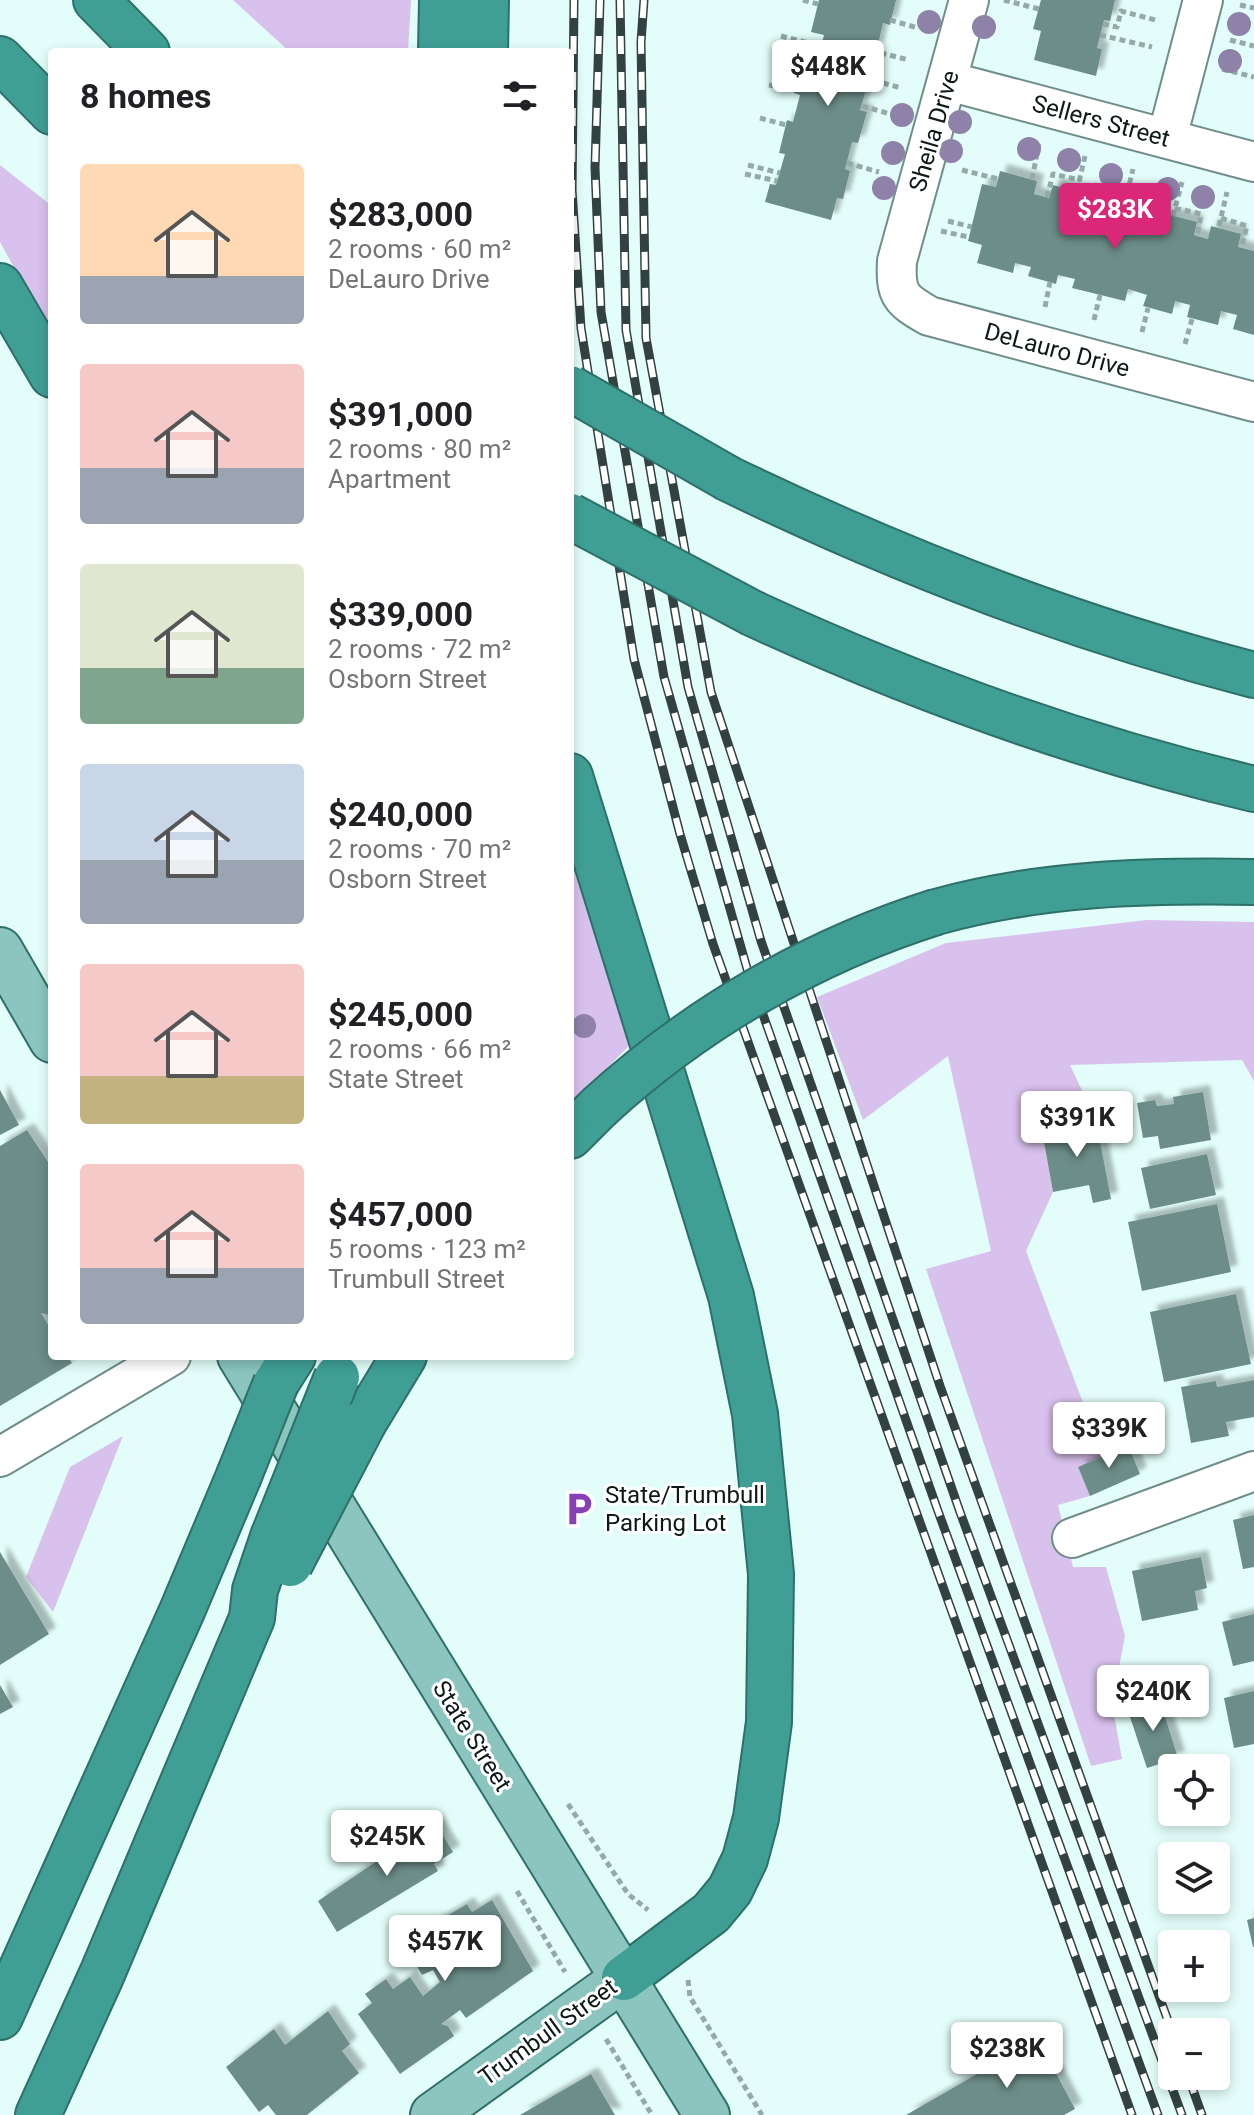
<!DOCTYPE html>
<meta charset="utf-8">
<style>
:root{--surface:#fff;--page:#f2f2f2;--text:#202124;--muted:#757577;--accent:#db2777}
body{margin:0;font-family:Roboto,sans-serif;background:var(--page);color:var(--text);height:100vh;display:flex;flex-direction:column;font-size:30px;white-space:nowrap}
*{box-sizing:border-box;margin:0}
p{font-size:26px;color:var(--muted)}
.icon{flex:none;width:44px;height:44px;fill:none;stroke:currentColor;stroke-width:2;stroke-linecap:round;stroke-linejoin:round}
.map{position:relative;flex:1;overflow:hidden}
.details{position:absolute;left:48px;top:48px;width:526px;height:1312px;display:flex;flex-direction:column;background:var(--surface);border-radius:8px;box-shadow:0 4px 12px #0003}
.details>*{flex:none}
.fabs{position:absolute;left:1158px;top:1754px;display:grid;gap:16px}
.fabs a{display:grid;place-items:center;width:72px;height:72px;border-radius:8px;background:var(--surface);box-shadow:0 4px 12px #0003;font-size:40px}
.price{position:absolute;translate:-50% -68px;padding:0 18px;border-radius:8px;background:#fff;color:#222;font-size:26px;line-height:52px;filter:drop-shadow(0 2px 4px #0008)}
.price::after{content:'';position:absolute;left:50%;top:48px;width:24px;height:18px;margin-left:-12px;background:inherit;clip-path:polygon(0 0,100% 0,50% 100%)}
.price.on{background:var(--accent);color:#fff}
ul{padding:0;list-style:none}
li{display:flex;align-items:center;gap:24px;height:200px;padding:0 32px}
li span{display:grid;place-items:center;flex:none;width:224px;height:160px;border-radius:8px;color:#555}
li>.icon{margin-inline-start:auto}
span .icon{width:96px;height:96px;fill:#fffc;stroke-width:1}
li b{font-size:34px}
h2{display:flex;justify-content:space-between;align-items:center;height:96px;padding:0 32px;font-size:34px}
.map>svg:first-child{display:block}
</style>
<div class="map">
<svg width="1254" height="2115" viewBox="0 0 1254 2115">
<defs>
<filter id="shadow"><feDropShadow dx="7" dy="-7" stdDeviation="2" flood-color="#0004"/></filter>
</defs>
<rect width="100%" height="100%" fill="#e3fefa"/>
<path fill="#d9c1ed" d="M233 0H411L408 52H290Z
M0 165 52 206V337L0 242Z
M570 825 640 1035 570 1105Z
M1147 920 1254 922V1081L1242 1060 1070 1065 1096 1120 1042 1131 1053 1192 1026 1251 1103 1456 1078 1467 1090 1496 1058 1505 1073 1567H1106L1125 1636 1112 1703 1122 1759 1091 1766 926 1269 991 1251 948 1056 863 1120 817 997 946 943Z
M123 1436 53 1612 26 1577 70 1467Z"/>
<path fill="#6d8d88" filter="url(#shadow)" d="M819 0H896L890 25 883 23 877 49 862 45 852 79 868 83 860 110 867 112 858 143 852 142 845 169 850 171 843 199 837 198 831 220 765 202 770 184 776 185 785 154 779 153 787 120 793 122 800 95 794 93 802 64 815 68 824 35 811 32Z
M1041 0H1115L1110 21 1104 20 1097 48 1102 49 1096 76 1034 60 1041 31 1033 29Z
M1000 171 1037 181 1034 194 1049 198 1053 185 1083 193 1079 208 1092 211 1096 196 1151 210 1147 223 1151 225 1164 228 1167 214 1197 222 1194 235 1197 236 1208 239 1211 226 1241 234 1238 247 1254 251V335L1233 329 1237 315 1221 311 1218 325 1187 317 1190 305 1175 301 1172 314 1143 306 1147 295 1128 289 1125 301 1072 288 1075 279 1058 275 1056 284 1028 276 1031 267 1015 263 1013 273 977 263 982 245 968 241 969 237 982 184 996 187Z
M0 1090 19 1125 0 1135Z
M1203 1092 1211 1140 1160 1149 1158 1136 1143 1138 1137 1103 1155 1100 1157 1106 1174 1104 1173 1097Z
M1096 1120 1111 1199 1093 1203 1089 1185 1053 1192 1042 1131Z
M27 1130 52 1168V1316L41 1313 52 1331V1356H67L72 1363 0 1406V1146Z
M1207 1154 1216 1195 1150 1209 1141 1168Z
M1217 1204 1231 1272 1142 1291 1128 1222Z
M1236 1294 1251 1364 1164 1382 1150 1312Z
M1254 1380V1417L1226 1422 1229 1436 1191 1443 1181 1387 1216 1381 1217 1387Z
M1128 1445 1140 1474 1090 1496 1078 1467Z
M1254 1515V1567L1243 1569 1233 1520Z
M0 1552 49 1634 0 1665Z
M1201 1557 1207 1588 1195 1591 1198 1610 1142 1621 1132 1571Z
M1254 1614V1661L1233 1666 1222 1622Z
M0 1685 13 1707 0 1714Z
M1254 1691V1744L1234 1748 1224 1698Z
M1159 1697 1178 1758 1147 1768 1127 1708Z
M435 1822 453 1852 434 1864 438 1871 337 1932 318 1901Z
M492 1900 533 1971 466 2018 460 2010 441 2024 448 2026 454 2036 400 2074 358 2014 372 2003 365 1994 386 1979 393 1989 410 1977 423 1996 440 1982 433 1970 422 1975 403 1942 467 1904 472 1912Z
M1254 1918V1947H1253L1247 1920Z
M328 2011 350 2044 342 2051 359 2073 307 2115H276L268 2105 259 2112 226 2067 274 2029 285 2045Z
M1038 2039 1075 2109 1064 2115H906Z
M591 2074 615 2115H520Z"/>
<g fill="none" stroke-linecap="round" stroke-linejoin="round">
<g stroke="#6f8e8a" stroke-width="42">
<path id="minor" d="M969 0 897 261C895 295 901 300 929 316L1254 402
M948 81 1254 162
M1167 138 1203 0
M0 1457 171 1356
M1072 1538 1254 1471"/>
</g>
<g stroke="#2e7069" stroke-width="48">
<path id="major" d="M0 950 52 1040
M240 1356 707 2115
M433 2115 624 1978"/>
</g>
<g stroke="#2e7069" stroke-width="48">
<path id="highway" d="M96 0 147 52
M441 52 442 0
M485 52 486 0
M0 59 52 112
M0 286 52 375
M729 479C899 561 1071 628 1254 675
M754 614C915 688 1081 748 1254 789
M570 776 731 1296 755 1414 771 1574 769 1722 756 1818 745 1859 730 1890 711 1913 624 1978
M936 912C1040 883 1146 880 1254 882
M570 1136 599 1107
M276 1383 293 1356
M364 1422 404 1356
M0 2017 182 1611 238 1478
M38 2115 102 1974 252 1618 255 1590 273 1537"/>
</g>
<path stroke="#94aaa7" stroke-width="5" stroke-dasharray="6 4" stroke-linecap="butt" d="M803 0 818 4
M1004 0 1039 9
M1240 5 1254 8
M890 20 918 28
M1103 24 1117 27 1121 11 1159 21
M1100 35 1152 47
M781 36 821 46
M1230 40 1254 46
M861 48 909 60
M1222 69 1254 77
M854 75 901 88
M769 85 795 90
M862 106 894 115
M760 118 786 125
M847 163 879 172
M748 165 780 173
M962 170 998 179
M745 174 777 181
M1032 179 1039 144
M1077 191 1085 156
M1047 197 1053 174 1080 180
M1125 203 1133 169
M1175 208 1201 214 1197 236
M1089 210 1096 185 1157 201 1151 225
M1173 216 1182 182
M1221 218 1247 226 1241 248
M948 221 972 227
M1219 226 1227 192
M941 231 969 237
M1045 307 1050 282
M1094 320 1100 295
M1142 332 1148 308
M1185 344 1192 319
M568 1804 628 1894 648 1910
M517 1891 565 1972
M688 1980 690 1997 762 2115
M606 2039 652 2115"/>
<use href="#minor" stroke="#fff" stroke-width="38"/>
<use href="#major" stroke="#8cc5bf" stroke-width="44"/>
<use href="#highway" stroke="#3f9f95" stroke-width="44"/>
<g stroke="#334240" stroke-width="9">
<path id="rail" d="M574 0 572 190 581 328 634 659 680 834 713 944 1132 2115
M600 0 595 168 601 312 664 677 748 972 938 1511 1158 2115
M620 0 626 330 688 687 761 941 960 1512 1182 2115
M644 0 641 42 646 338 711 692 940 1386 1172 2032
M1188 2076 1202 2115"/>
</g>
<use href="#rail" stroke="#fff" stroke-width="6" stroke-dasharray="18" stroke-linecap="butt"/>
<g stroke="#2e7069" stroke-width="48" stroke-linecap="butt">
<path id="highway-bridge" d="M570 388 729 479
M570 516 754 614
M599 1107C695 1019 812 951 936 912
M238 1478 276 1383
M273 1537 337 1377
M290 1564 364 1422"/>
</g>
<use href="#highway-bridge" stroke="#3f9f95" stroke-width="44"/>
</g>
<g fill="#8e82a8">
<circle cx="929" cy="22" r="12"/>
<circle cx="1239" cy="24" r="12"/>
<circle cx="984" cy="27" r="12"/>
<circle cx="1230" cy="61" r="12"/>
<circle cx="902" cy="115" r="12"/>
<circle cx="960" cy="122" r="12"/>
<circle cx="1029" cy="149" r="12"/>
<circle cx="951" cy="151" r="12"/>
<circle cx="893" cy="153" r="12"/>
<circle cx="1069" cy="160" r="12"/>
<circle cx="1111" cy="175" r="12"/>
<circle cx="884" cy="188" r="12"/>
<circle cx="1168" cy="189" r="12"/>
<circle cx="1203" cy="197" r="12"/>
<circle cx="584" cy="1026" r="12"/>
</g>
<defs>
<g id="parking-bare" transform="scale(2.76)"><path d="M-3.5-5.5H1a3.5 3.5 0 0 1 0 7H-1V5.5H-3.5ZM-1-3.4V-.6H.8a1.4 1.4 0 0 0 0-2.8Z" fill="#8741b4" stroke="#fff" stroke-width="2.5" paint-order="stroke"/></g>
</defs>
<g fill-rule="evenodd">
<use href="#parking-bare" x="579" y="1509"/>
</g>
<g text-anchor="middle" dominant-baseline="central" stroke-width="6" stroke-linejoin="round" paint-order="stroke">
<g font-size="24" fill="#0d1918" stroke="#fff">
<text transform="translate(1101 121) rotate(15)">Sellers Street</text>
<text transform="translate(934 131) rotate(-74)">Sheila Drive</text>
<text transform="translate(1057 350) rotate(15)">DeLauro Drive</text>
<text transform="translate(472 1736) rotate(58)">State Street</text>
<text transform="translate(548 2032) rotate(-36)">Trumbull Street</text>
</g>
<g font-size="24" fill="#0d1918" stroke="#fff" text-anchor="start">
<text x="605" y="1495">State/Trumbull<tspan x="605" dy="28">Parking Lot</tspan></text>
</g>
</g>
</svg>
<div class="fabs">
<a><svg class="icon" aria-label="locate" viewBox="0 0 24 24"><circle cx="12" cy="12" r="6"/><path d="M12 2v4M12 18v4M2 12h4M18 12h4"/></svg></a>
<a><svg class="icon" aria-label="layers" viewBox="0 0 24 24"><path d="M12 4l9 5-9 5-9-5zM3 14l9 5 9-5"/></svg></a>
<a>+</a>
<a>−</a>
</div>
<b class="price" style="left:828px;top:108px">$448K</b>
<b class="price on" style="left:1115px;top:251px">$283K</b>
<b class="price" style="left:1077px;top:1159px">$391K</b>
<b class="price" style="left:1109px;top:1470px">$339K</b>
<b class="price" style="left:1153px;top:1733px">$240K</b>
<b class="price" style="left:387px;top:1878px">$245K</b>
<b class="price" style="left:445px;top:1983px">$457K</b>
<b class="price" style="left:1007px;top:2090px">$238K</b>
<section class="details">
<h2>8 homes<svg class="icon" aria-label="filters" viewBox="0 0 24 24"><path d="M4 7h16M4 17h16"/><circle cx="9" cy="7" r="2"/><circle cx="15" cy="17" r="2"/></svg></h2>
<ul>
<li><span style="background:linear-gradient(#ffd9b3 70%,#9aa5b1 0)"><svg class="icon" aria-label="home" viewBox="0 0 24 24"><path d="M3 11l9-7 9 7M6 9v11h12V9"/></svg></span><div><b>$283,000</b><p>2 rooms · 60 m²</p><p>DeLauro Drive</p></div></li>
<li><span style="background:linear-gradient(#f6c9c9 65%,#9aa5b1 0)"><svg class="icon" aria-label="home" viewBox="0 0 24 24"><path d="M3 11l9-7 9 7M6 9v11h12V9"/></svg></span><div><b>$391,000</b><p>2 rooms · 80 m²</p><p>Apartment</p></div></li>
<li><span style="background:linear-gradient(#dfe7d0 65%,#7fa58c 0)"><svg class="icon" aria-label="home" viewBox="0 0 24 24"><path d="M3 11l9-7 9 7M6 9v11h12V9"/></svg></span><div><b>$339,000</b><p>2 rooms · 72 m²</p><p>Osborn Street</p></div></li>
<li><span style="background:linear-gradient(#c9d6e8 60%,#9aa5b1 0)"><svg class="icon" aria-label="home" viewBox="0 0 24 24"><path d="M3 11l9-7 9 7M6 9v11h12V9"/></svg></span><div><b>$240,000</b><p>2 rooms · 70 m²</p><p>Osborn Street</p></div></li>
<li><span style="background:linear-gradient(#f6c9c9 70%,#c2b280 0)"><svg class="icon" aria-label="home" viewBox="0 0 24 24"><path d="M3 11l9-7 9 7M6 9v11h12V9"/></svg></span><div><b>$245,000</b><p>2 rooms · 66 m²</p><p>State Street</p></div></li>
<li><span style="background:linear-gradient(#f6c9c9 65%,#9aa5b1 0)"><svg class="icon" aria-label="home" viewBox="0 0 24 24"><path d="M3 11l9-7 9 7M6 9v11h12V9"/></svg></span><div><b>$457,000</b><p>5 rooms · 123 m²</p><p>Trumbull Street</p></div></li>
</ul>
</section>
</div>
